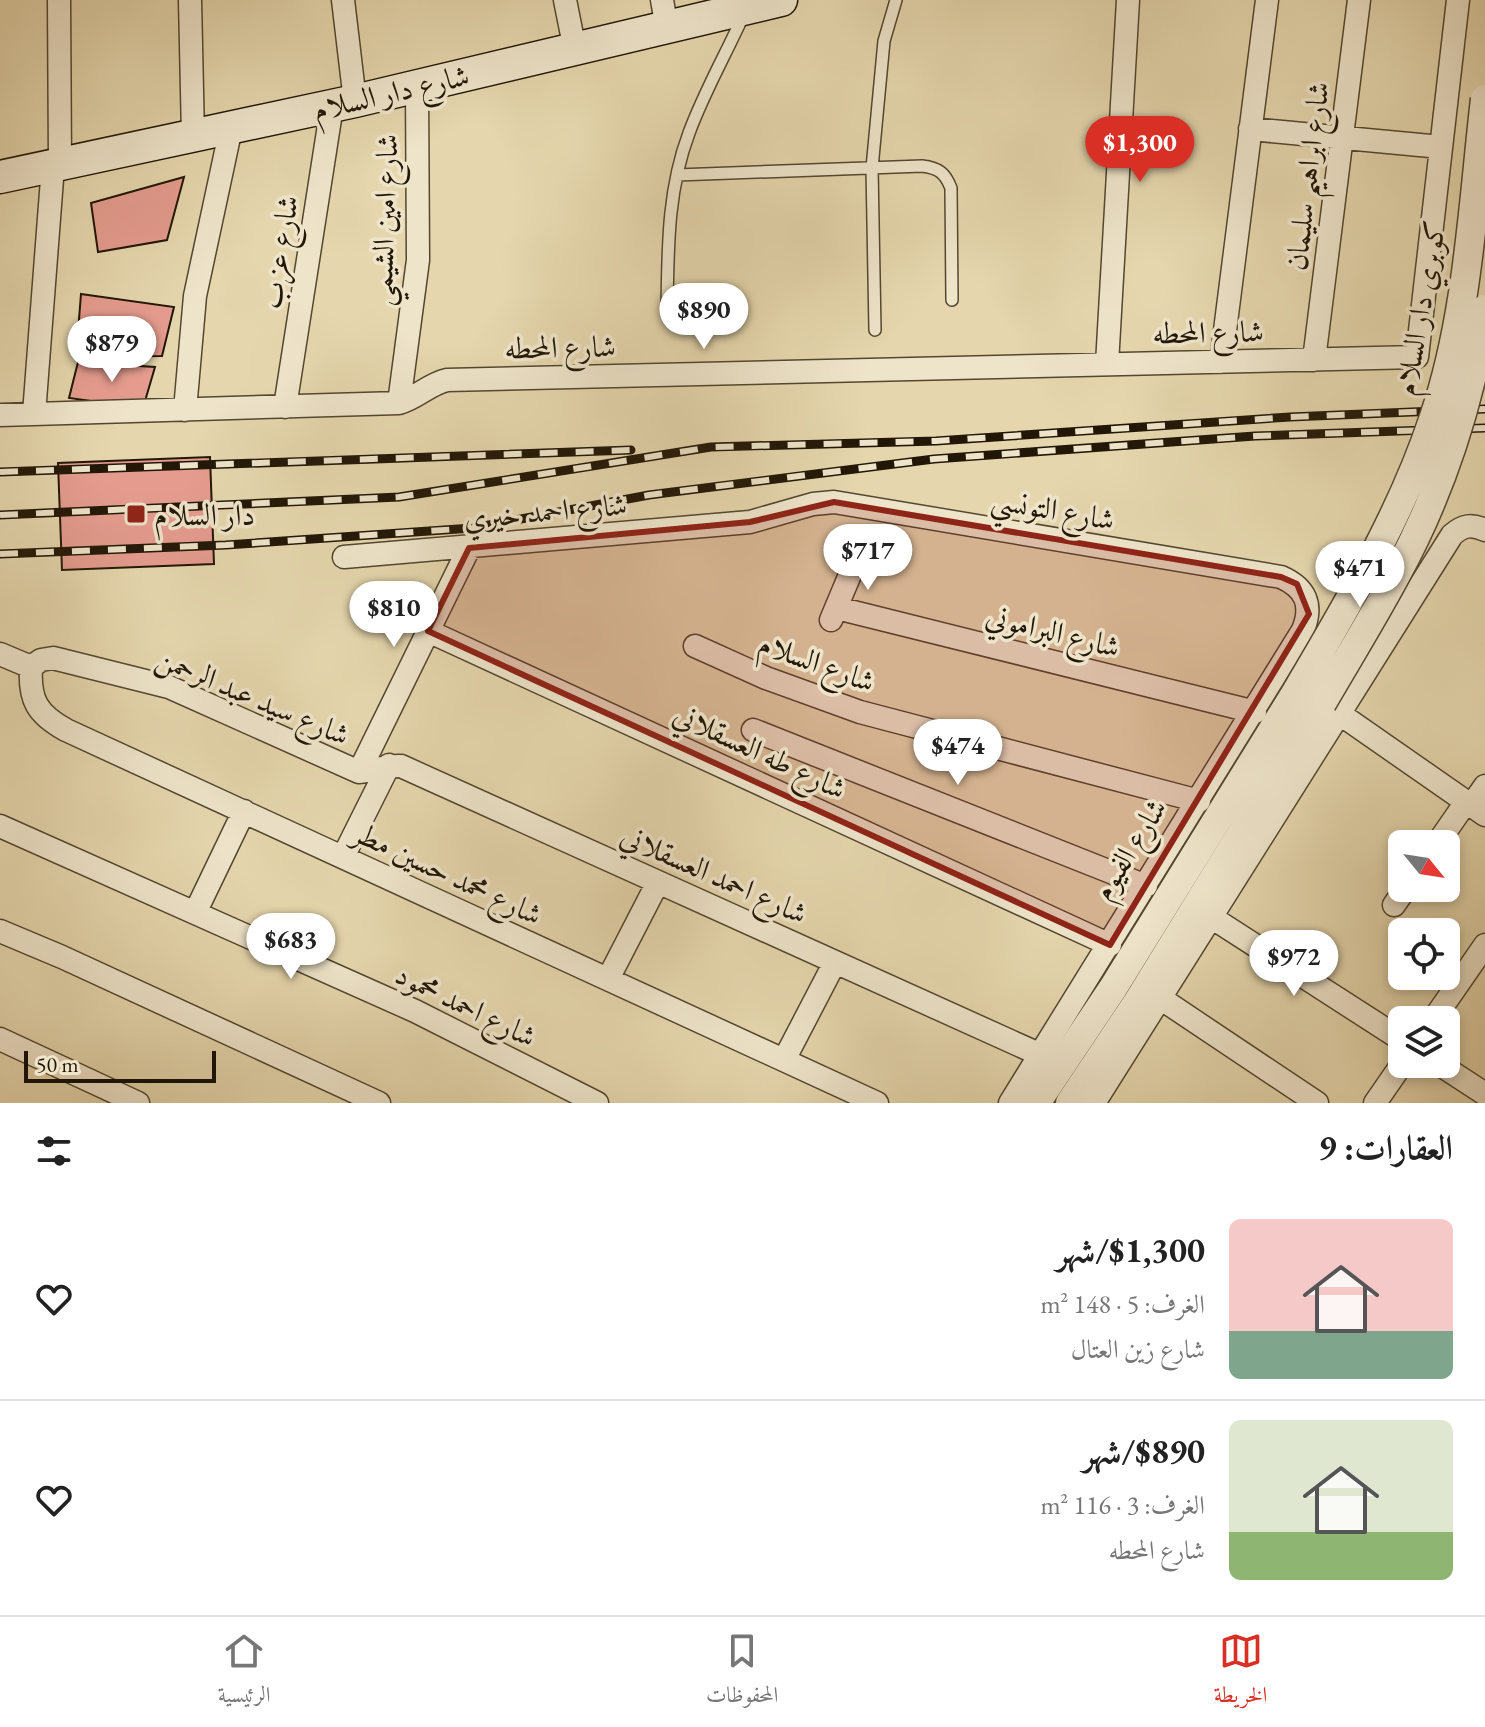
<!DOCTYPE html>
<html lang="ar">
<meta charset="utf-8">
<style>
:root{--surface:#fff;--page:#f6f6f6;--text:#222;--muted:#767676;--line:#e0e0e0;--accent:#d93025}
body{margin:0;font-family:"EB Garamond",Amiri,serif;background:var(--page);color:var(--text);direction:rtl;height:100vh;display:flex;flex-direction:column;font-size:30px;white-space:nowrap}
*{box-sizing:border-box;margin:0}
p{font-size:26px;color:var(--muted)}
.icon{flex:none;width:44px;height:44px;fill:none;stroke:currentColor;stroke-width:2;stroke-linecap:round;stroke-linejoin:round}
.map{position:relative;height:1103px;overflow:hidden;direction:ltr}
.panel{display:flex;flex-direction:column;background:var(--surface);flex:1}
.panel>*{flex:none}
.needle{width:52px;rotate:120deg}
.buttons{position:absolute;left:1388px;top:830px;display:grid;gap:16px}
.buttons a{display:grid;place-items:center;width:72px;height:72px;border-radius:12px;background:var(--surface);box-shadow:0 4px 12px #0003;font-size:40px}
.scale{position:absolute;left:24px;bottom:20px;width:192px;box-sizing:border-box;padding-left:8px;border:4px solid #221707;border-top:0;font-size:22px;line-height:28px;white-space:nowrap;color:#221707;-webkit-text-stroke:6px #eee4ca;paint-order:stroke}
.price{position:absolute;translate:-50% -68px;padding:0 18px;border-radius:28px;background:#fff;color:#222;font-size:26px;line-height:52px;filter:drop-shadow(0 2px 4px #0008)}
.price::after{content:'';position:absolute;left:50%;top:48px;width:24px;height:18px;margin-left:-12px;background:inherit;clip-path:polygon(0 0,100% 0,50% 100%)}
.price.current{background:var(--accent);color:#fff}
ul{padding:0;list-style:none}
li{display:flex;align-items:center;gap:24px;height:200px;padding:0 32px}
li+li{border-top:2px solid var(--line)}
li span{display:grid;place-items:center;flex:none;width:224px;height:160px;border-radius:12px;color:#555}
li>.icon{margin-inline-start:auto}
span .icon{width:96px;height:96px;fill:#fffc;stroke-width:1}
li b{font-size:34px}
h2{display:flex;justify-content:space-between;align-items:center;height:96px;padding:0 32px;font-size:34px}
.menu{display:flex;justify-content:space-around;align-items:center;height:112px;border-top:2px solid var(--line);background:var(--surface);font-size:22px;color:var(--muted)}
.menu a{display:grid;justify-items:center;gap:4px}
.menu .current{color:var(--accent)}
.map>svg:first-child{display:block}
</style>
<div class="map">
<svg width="1485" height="1103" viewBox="0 0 1485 1103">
<rect width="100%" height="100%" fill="#e5d6ad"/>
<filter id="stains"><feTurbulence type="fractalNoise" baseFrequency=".0025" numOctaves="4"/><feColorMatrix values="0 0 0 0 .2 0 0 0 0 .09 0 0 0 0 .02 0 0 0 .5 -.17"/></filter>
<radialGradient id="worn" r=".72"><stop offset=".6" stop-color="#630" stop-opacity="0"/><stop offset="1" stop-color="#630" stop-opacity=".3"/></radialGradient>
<path fill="#e59c8f" stroke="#221707" stroke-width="2" d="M184 177 167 240 98 252 91 203Z
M81 294 174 307 162 356 76 357Z
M78 362 155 367 143 408 69 398Z
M210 457 214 564 62 570 58 463Z"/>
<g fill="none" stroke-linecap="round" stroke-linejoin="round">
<g stroke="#534730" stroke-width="14">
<path id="service" d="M677 175 922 166C939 168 945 173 951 188L952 300
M667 311C668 251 667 191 689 133 704 92 726 54 744 14
M875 330 872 168 884 41 896 0"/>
</g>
<g stroke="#534730" stroke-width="25">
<path id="minor" d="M59 0 60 164
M190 0 193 136
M343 0 355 101
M565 0 575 50
M662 0 667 29
M1250 129 1441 147
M1314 360 1359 0
M1221 362 1267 0
M1107 364 1128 0
M399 403 418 260 417 87
M285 407 332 106
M185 410 195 296 231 128
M34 414 53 166
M0 415 399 403C417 398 429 384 447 380L1417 357 1458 0
M344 557 750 522 813 504 834 502 1281 577C1306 588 1313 605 1303 630L1010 1103
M837 608 1255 712
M831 620 862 546
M428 631 1110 945
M695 646 766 678 860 712 1199 801
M0 654 31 667
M31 667 41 660 53 658 169 687 359 772C375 771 387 765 401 766L1041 1055
M31 667C29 700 37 714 66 730L877 1103
M1340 714 1485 815
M753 730 1146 886
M359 772 469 548
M1471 806 1485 786
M0 826 415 1011 597 1103
M1437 844 1466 802
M343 857 389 765
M1394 905 1406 888
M195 913 244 811
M1211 917 1402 1040
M0 931 62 957 379 1103
M608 979 658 882
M1160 998 1317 1103
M1433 1020 1485 945
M0 1039 138 1103
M784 1060 835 962
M1439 1064 1485 1094
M1094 1103 1452 535C1463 525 1472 524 1485 530
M1375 1103 1402 1064"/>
</g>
<g stroke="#534730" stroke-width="31">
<path id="tertiary" d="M1036 1103 1113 988 1298 689
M1070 1103 1137 1003 1322 703"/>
</g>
<g stroke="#221707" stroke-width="35">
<path id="secondary" d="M0 177 355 101 781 0"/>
</g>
<use href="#service" stroke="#eee4ca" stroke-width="11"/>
<use href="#minor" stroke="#eee4ca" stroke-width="22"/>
<use href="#tertiary" stroke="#eee4ca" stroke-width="28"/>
<use href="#secondary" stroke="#eee4ca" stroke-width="32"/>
<g stroke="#221707" stroke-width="9">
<path id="rail" d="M0 472 631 450
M0 515 399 497 711 447 936 441 1290 417 1485 409
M0 554 226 545 473 528 649 495 934 459 1255 436 1485 428"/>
</g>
<use href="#rail" stroke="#eee4ca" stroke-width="6" stroke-dasharray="18" stroke-linecap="butt"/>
<g stroke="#534730" stroke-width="31" stroke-linecap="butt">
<path id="tertiary-bridge" d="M1298 689C1350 600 1402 514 1434 417 1468 317 1473 203 1485 99
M1322 703C1347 660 1373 618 1396 575 1441 493 1471 400 1485 309"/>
</g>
<use href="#tertiary-bridge" stroke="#eee4ca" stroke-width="28"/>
</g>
<path fill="#8f2418" fill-opacity="0.2" stroke="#8f2418" stroke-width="6" stroke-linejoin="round" d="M834 502 1281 577 1297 584 1309 614 1110 945 428 631 469 548 750 522Z"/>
<rect fill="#8f2418" stroke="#eee4ca" stroke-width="3" x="126" y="504" width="20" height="20" rx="4"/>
<g text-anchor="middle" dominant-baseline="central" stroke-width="7" stroke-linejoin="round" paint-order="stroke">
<g font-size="30" fill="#221707" stroke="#eee4ca">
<text transform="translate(391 92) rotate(-13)">شارع دار السلام</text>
<text transform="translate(1307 176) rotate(-83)">شارع ابراهيم سليمان</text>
<text transform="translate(384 220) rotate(-88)">شارع امين الشيمي</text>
<text transform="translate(279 252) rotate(-81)">شارع عزب</text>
<text transform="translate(1420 308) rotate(-80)">كوبري دار السلام</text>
<text transform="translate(1208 332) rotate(-1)">شارع المحطه</text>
<text transform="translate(560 347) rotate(-1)">شارع المحطه</text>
<text transform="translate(1053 509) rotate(10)">شارع التونسي</text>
<text transform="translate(545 511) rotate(-5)">شارع احمد خيري</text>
<text transform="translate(1053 631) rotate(14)">شارع البراموني</text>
<text transform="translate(817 662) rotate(20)">شارع السلام</text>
<text transform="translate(253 696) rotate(23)">شارع سيد عبد الرحمن</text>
<text transform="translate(760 751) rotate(25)">شارع طه العسقلاني</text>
<text transform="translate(1129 849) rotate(-58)">شارع الفيوم</text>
<text transform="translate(448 873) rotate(25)">شارع محمد حسين مطر</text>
<text transform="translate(714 874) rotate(24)">شارع احمد العسقلاني</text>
<text transform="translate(466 1005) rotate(26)">شارع احمد محمود</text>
</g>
<g font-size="30" fill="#221707" stroke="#eee4ca" text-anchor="start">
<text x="154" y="514">دار السلام</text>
</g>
</g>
<rect width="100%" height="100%" filter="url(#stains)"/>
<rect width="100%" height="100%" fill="url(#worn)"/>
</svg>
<div class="buttons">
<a><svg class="needle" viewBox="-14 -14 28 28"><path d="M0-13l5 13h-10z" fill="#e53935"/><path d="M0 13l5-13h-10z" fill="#767676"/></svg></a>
<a><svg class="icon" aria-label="locate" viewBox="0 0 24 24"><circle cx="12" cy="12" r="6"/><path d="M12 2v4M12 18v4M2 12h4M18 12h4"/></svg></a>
<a><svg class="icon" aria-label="layers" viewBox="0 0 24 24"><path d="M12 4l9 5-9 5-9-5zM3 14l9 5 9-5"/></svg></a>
</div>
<div class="scale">50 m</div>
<b class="price current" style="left:1140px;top:184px">$1,300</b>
<b class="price" style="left:704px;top:351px">$890</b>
<b class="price" style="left:112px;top:384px">$879</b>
<b class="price" style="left:868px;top:592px">$717</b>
<b class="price" style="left:1360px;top:609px">$471</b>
<b class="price" style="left:394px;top:649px">$810</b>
<b class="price" style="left:958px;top:787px">$474</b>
<b class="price" style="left:291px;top:981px">$683</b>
<b class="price" style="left:1294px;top:998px">$972</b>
</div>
<section class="panel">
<h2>العقارات: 9<svg class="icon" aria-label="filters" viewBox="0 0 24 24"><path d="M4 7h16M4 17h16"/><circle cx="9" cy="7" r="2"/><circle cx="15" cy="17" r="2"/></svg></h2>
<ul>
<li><span style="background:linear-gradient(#f6c9c9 70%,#7fa58c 0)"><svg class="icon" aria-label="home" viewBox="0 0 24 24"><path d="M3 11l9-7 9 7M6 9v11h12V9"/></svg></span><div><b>$1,300/شهر</b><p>الغرف: 5 · 148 m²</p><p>شارع زين العتال</p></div><svg class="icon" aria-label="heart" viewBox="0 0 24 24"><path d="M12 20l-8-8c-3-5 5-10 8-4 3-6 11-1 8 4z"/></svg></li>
<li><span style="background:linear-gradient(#dfe7d0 70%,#8fb573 0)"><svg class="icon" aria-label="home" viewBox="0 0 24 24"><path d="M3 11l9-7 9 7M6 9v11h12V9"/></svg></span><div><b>$890/شهر</b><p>الغرف: 3 · 116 m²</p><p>شارع المحطه</p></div><svg class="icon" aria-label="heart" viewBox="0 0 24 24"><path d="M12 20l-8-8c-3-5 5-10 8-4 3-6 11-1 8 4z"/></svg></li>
</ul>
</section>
<nav class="menu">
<a class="current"><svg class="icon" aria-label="map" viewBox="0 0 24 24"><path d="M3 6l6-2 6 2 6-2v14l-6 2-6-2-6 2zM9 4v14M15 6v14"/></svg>الخريطة</a>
<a><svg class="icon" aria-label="saved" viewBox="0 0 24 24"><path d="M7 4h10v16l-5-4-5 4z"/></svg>المحفوظات</a>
<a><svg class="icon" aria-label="home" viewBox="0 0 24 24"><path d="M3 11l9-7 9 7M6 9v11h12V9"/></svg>الرئيسية</a>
</nav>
